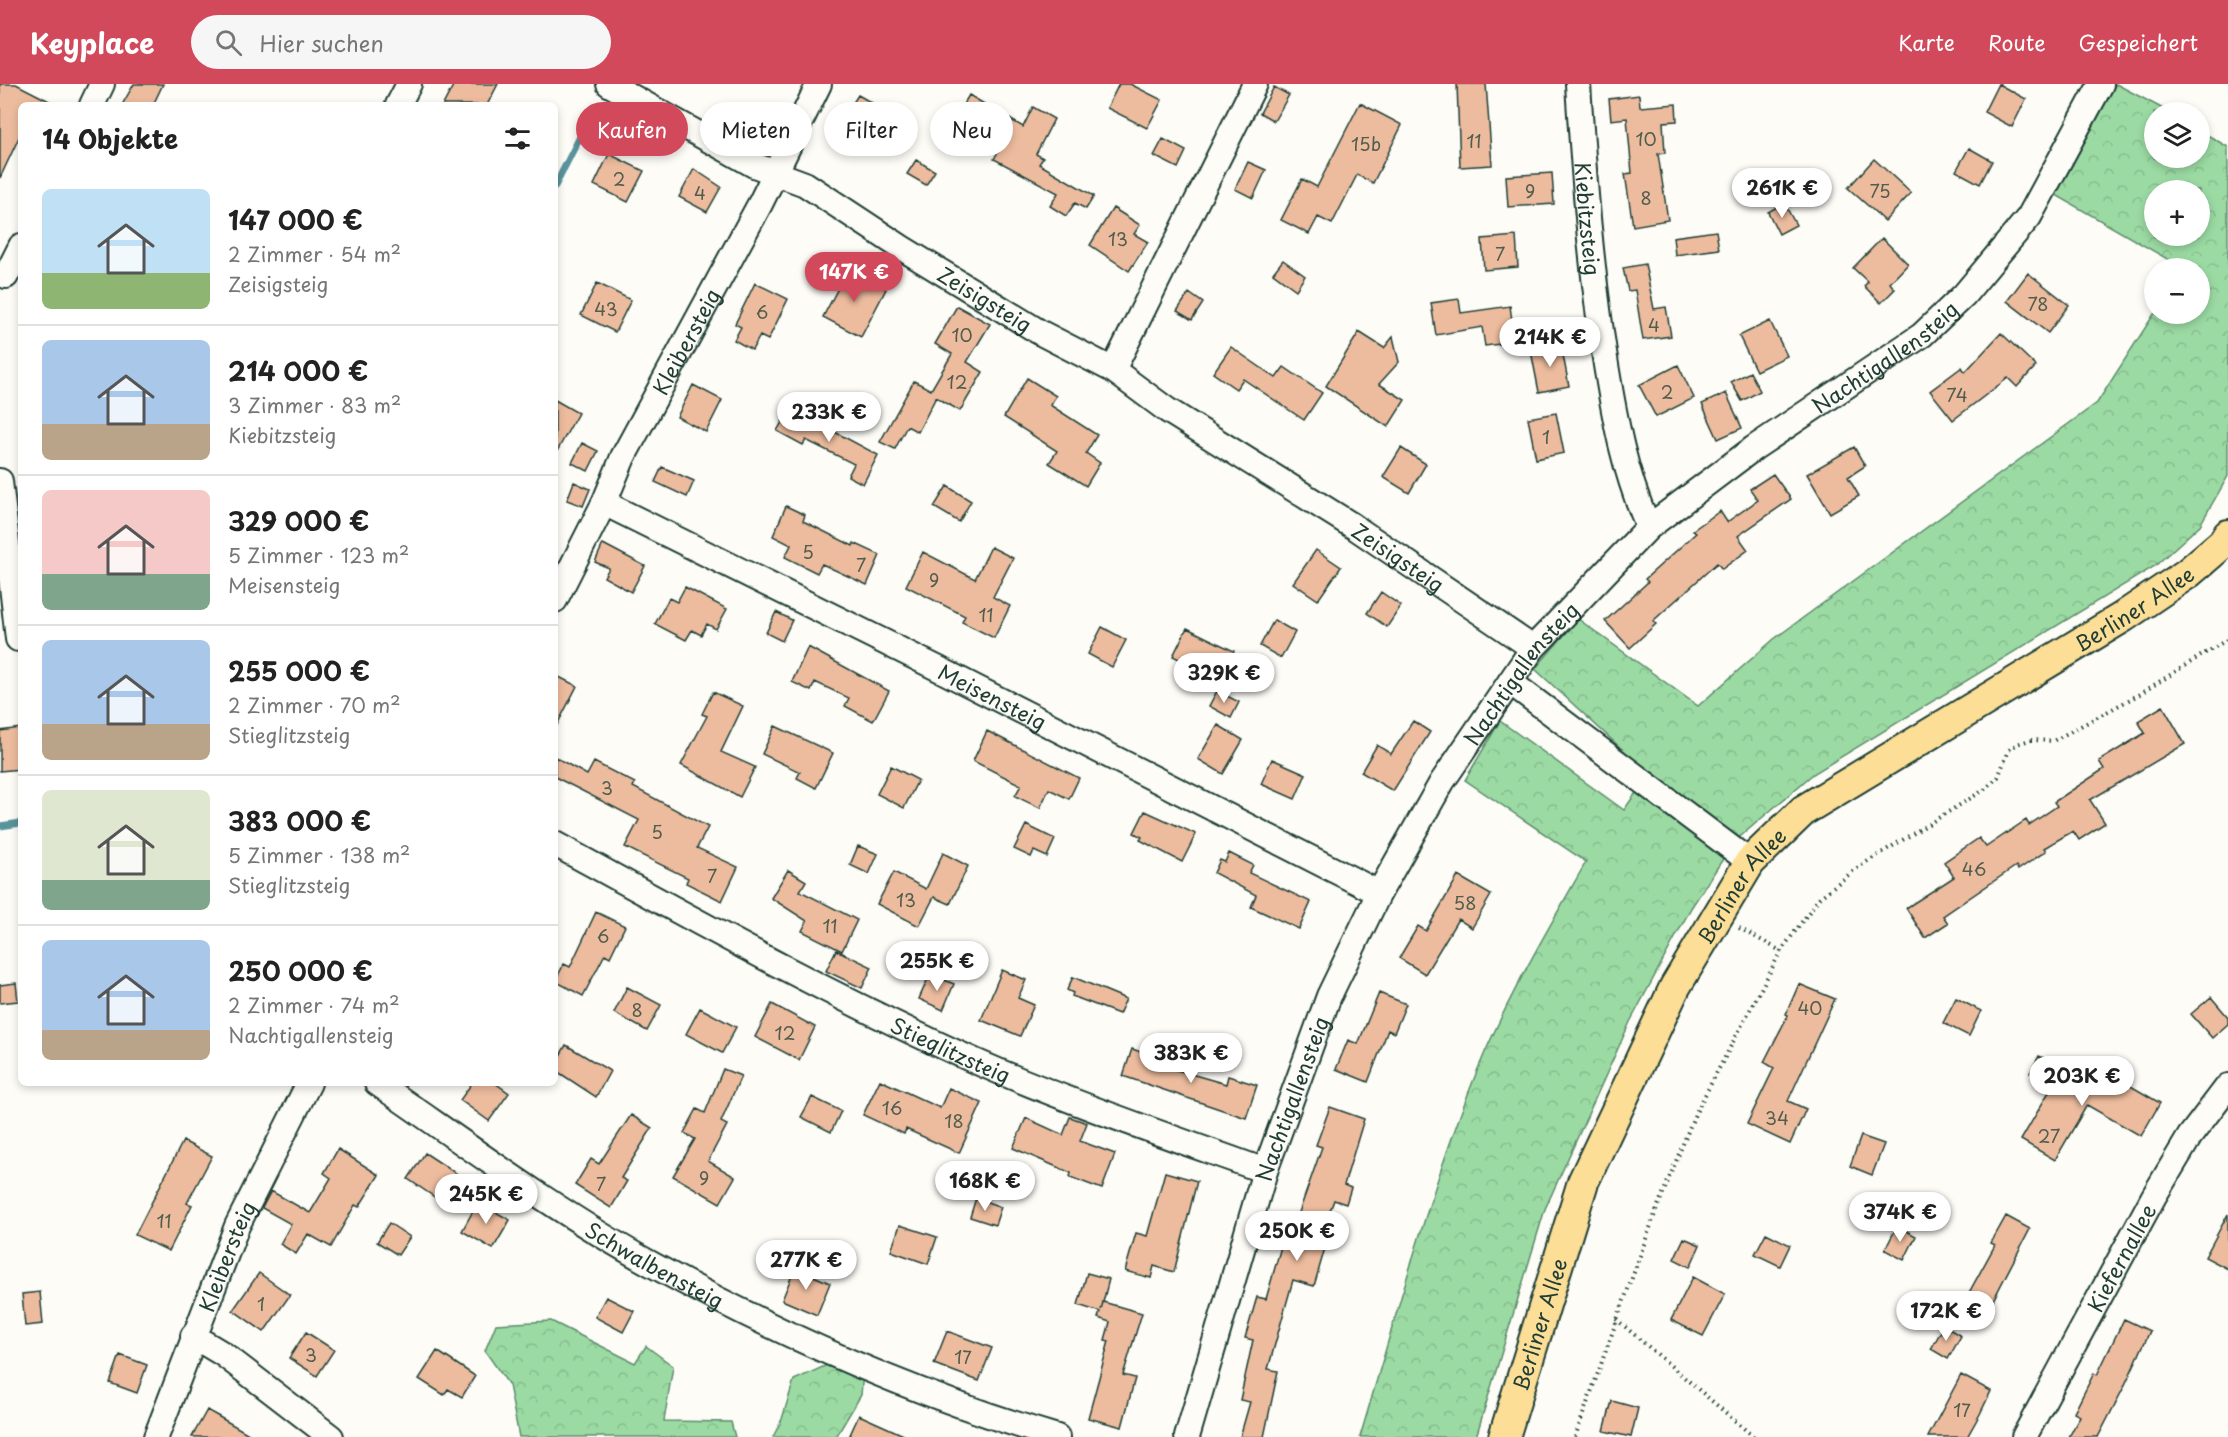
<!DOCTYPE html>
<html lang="de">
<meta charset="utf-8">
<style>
:root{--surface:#fff;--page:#f6f6f6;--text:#222;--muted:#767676;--line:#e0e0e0;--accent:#d1495b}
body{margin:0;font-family:"Playpen Sans",sans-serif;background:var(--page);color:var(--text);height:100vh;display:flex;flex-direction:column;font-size:22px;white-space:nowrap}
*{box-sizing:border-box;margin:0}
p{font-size:20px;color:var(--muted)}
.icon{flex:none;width:33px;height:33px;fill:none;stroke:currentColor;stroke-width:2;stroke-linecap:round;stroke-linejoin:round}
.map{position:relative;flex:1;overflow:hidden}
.details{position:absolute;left:18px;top:18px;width:540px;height:984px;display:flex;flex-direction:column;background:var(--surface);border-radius:9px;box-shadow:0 3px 9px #0003}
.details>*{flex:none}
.hud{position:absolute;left:576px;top:18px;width:570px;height:54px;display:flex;gap:12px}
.tools{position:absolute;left:2144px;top:18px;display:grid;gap:12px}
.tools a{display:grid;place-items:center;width:66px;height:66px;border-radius:50%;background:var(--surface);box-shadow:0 3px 9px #0003;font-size:30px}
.price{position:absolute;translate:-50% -51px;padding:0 14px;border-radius:21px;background:#fff;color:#222;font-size:20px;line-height:39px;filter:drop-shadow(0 2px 3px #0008)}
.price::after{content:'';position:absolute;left:50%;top:36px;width:18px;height:14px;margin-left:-9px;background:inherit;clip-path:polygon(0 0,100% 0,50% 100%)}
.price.selected{background:var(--accent);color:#fff}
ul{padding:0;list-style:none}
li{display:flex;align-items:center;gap:18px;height:150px;padding:0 24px}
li+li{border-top:2px solid var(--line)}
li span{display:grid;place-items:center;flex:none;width:168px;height:120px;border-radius:9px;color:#555}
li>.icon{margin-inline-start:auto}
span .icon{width:72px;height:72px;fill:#fffc;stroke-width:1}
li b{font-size:26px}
h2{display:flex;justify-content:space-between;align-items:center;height:72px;padding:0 24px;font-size:26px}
.tag{padding:0 21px;border-radius:27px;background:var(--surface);box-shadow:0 3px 9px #0003;font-size:21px;line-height:54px}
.tag.selected{background:var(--accent);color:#fff}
header{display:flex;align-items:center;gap:36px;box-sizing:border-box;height:84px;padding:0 30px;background:var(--accent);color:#fff}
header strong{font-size:28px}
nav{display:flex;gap:33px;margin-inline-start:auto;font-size:21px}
.search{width:420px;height:54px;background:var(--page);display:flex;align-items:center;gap:15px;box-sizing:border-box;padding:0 21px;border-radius:33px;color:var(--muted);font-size:22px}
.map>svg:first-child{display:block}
</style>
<header>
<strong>Keyplace</strong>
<div class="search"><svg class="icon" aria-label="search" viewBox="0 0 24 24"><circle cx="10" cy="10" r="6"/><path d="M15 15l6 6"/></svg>Hier suchen</div>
<nav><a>Karte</a><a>Route</a><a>Gespeichert</a></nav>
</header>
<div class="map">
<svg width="2228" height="1353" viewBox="0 0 2228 1353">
<defs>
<pattern id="forest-crowns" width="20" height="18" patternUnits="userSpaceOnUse" patternTransform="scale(1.5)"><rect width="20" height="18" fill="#9bdaa3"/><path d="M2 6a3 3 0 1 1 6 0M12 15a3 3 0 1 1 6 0" fill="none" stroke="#85bc8d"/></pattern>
</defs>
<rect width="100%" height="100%" fill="#fdfcf7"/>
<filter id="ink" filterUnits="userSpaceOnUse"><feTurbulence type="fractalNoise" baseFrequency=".0167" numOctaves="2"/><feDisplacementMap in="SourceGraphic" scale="12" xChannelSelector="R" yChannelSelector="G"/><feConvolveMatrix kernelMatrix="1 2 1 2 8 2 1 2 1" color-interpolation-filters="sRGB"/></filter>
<g filter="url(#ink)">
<path fill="url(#forest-crowns)" stroke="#5d8c6c" stroke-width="1.5" fill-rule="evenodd" d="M2116 0 2169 28H2154V74H2199V46L2228 63V392L2200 441 2155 482 1813 690 1734 758 1691 824 1630 938 1545 1125 1476 1353H1360C1395 1236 1426 1119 1470 1005 1500 926 1544 852 1586 778L1465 696 1500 637 1624 726 1649 690 1535 585 1578 535 1698 622 1774 555 2097 319 2154 230H2199V184H2183L2056 111ZM2154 106H2199V152H2154Z
M551 1237 635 1279 646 1262 673 1282 664 1337 731 1338 735 1353H519L509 1301 485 1267 496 1240Z
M838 1276 863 1288 861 1311 836 1353H773L782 1335 794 1296Z"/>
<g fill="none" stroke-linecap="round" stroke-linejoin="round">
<path stroke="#5a939c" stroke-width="7" d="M555 102 595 23
M0 742 21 739"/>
</g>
<path fill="#edbc9e" stroke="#1f3d34" stroke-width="1.5" d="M0 0H16L57 21H21V49L0 94Z
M134 0H163L153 21H122Z
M454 0H498L487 21H443Z
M1119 0H1130L1162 16 1147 44 1107 24Z
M1457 0H1486L1492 81 1460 83Z
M1998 0 2026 15 2012 43 1984 28Z
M1274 3 1289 11 1274 37 1260 29Z
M858 11 881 24 861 59 836 45Z
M969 11 1023 43 1033 23 1054 35 1036 70 1043 74 1039 80 1094 112 1086 125 1075 119 1066 132 1050 122 1058 109 994 75 1003 59 972 40 965 52 950 43Z
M1639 11 1640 23 1676 20 1677 37 1663 38 1665 69 1658 70 1668 136 1633 142 1625 90 1632 89 1627 34 1611 36 1609 15Z
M1360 19 1402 41 1373 99 1357 91 1332 140 1318 133 1309 150 1281 136 1302 95 1317 103Z
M607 29 626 38 613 63 595 54Z
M1163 55 1186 67 1178 84 1154 72Z
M1969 64 1992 77 1980 100 1956 87Z
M609 70 644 87 628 118 594 101Z
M1874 75 1911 109 1885 137 1848 104Z
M916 76 935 87 926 101 907 90Z
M1248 78 1266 86 1253 114 1235 105Z
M694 85 721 103 707 128 679 113Z
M1552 89 1554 120 1508 123 1506 92Z
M1784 119 1796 141 1779 150 1768 128Z
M1113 124 1140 141 1134 150 1148 158 1129 187 1090 161Z
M1716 147 1719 165 1675 171 1673 153Z
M1516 152 1518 183 1484 186 1482 155Z
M1882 154 1908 180 1890 199 1895 205 1881 219 1864 202 1868 198 1853 184Z
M1283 176 1305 192 1296 206 1273 189Z
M1645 180 1654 225 1666 223 1671 252 1643 256 1635 206 1628 207 1623 184Z
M848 185 886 205 861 253 823 233Z
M2028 189 2069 221 2048 249 2007 217Z
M597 199 631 216 615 248 581 231Z
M755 199 788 215 768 256 760 252 752 266 734 256 741 243 735 240Z
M1189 209 1203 219 1192 236 1177 227Z
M1459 215 1461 229 1510 222 1515 258 1485 262 1482 243 1436 251 1431 219Z
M957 222 990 240 967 278 983 288 960 327 936 313 918 348 907 342 895 365 880 358 914 297 931 306 952 270 935 260Z
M1770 237 1787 272 1756 287 1739 252Z
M1359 248 1384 264 1393 253 1399 278 1379 300 1405 316 1388 343 1326 302Z
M2001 249 2036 282 2017 303 2008 294 1953 336 1930 307 1962 283 1965 288Z
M1561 261 1569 302 1539 308 1531 267Z
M1231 263 1276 294 1284 283 1322 309 1304 336 1243 295 1236 305 1213 289Z
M1678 281 1694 314 1656 333 1639 301Z
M1750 288 1760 307 1742 317 1731 298Z
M1027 294 1056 312 1050 321 1097 351 1086 369 1100 379 1086 402 1049 379 1057 367 1004 333Z
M693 301 722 316 706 348 677 333Z
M1726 309 1742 344 1718 355 1702 320Z
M555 316 578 329 555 371Z
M790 324 878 371 863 400 848 392 854 380 806 356 803 361 777 347Z
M1556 329 1564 369 1536 375 1528 334Z
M582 359 598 367 588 387 572 379Z
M1854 363 1865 382 1848 393 1859 412 1830 429 1807 390Z
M1401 364 1426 380 1409 409 1383 393Z
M662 383 694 397 687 413 655 398Z
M1773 390 1791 415 1738 452 1748 466 1722 485 1717 479 1653 537 1656 540 1630 564 1605 537 1648 498 1645 495 1696 449 1693 446 1720 427 1727 438 1758 416 1750 405Z
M574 398 590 405 583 422 567 416Z
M947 402 971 417 959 438 934 423Z
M786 422 805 431 803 437 853 462 854 459 880 471 867 501 822 480 817 489 785 473 791 461 773 452Z
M603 460 645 482 631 508 604 493 609 484 595 478Z
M991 463 1013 474 993 513 1010 522 994 554 962 538 965 532 906 502 923 468 975 495Z
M1316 466 1341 483 1318 516 1293 499Z
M685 503 727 525 716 545 707 540 701 551 692 546 686 556 655 540 669 514 677 518Z
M1381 508 1401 522 1387 543 1367 529Z
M776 528 792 536 782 557 766 549Z
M1274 536 1295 548 1281 574 1260 562Z
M1102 543 1126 556 1112 583 1088 570Z
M1187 544 1234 567 1220 596 1173 572Z
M808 563 889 607 873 637 845 622 849 614 815 598 811 607 792 598Z
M555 591 577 602 555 645Z
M1217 607 1239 618 1231 634 1209 622Z
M713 608 743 622 721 668 755 683 740 713 681 681 707 632 702 630Z
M2163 622 2185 660 2090 716 2105 739 2079 756 2073 747 2044 764 2046 767 2018 786 2016 782 1943 832 1948 839 1925 854 1906 824 1954 793 1944 778 1979 754 1986 763 2026 736 2029 741 2057 722 2054 718 2104 685 2099 677 2145 649 2138 637Z
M1413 637 1430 648 1393 707 1361 688 1377 661 1391 670Z
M1218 641 1243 656 1223 690 1198 675Z
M775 642 833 669 816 704 797 694 800 688 762 670Z
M20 644 21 685 0 687V647Z
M987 647 1079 694 1069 715 1049 705 1040 724 1015 712 1021 701 973 677Z
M555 673 587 691 594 678 635 699 633 703 708 743 697 764 738 783 722 817 686 799 688 794 625 763 639 736 555 693Z
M1272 675 1306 690 1295 715 1261 700Z
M891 682 918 696 904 724 877 710Z
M1145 727 1196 750 1182 778 1140 756 1142 753 1134 749Z
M1026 741 1055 755 1047 773 1034 767 1031 773 1014 765Z
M858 762 878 770 869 790 850 781Z
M943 769 968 782 950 820 934 813 919 842 877 820 894 788 926 805Z
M1229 769 1253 781 1249 789 1311 818 1299 845 1251 823 1256 811 1214 789 1220 776 1225 778Z
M788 786 806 797 800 807 857 836 842 867 802 847 807 837 771 814Z
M1458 792 1491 811 1472 844 1458 835 1425 890 1399 874 1418 842 1426 847Z
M596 828 625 842 610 873 605 870 583 912 555 897 564 880 570 883Z
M836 866 872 883 862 904 826 887Z
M1002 886 1026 896 1018 914 1034 921 1020 952 981 936Z
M930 890 954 900 943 926 919 915Z
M1073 893 1126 915 1119 930 1072 912 1073 909 1067 906Z
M16 899 18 917 0 919V901Z
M1799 900 1835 915 1788 1017 1806 1025 1790 1060 1747 1040 1774 984 1764 978 1788 931 1786 930Z
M627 903 661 921 647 947 614 929Z
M1379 909 1406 920 1394 949 1388 946 1368 998 1336 985 1348 956 1358 960Z
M2211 913 2228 933V940L2212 954 2191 930Z
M1956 914 1981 927 1969 952 1943 939Z
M772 920 815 943 799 976 755 953Z
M700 924 736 943 722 969 686 950Z
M566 961 610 987 596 1013 555 986V980Z
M1132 965 1165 976 1163 982 1226 1000 1228 992 1257 1001 1246 1034 1123 992Z
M2039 972 2103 1005 2112 991 2160 1019 2141 1052 2087 1021 2055 1076 2021 1056 2053 1001 2030 989Z
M723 985 741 992 721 1038 727 1041 708 1077 735 1093 720 1119 673 1092 695 1055 684 1049 697 1025 705 1029Z
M880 996 940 1024 949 1004 982 1019 959 1069 906 1045 904 1050 863 1031Z
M472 999H495L509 1009 489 1037 460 1016Z
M812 1013 841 1027 831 1048 801 1033Z
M1330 1023 1364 1035 1344 1101 1351 1104 1346 1120 1334 1116 1317 1162 1325 1164 1314 1202 1293 1196 1268 1285 1278 1287 1264 1353H1240L1250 1318 1240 1316 1253 1256 1245 1254 1257 1213 1266 1215 1284 1152 1290 1154 1322 1063 1316 1061Z
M631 1031 652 1044 621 1094 627 1097 611 1124 575 1101 591 1075 599 1080Z
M1070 1033 1087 1039 1080 1057 1115 1070 1102 1105 1070 1093 1071 1089 1013 1064 1026 1034 1063 1051Z
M1861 1052 1884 1060 1872 1091 1850 1082Z
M183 1057 212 1072 187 1119 192 1121 169 1167 135 1151Z
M338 1065 379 1091 359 1123 355 1121 331 1163 308 1150 296 1170 280 1160 291 1140 262 1124 271 1107 310 1129 331 1094 324 1089Z
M425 1069 457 1090 439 1116 408 1095Z
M1165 1088 1197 1097 1174 1188 1154 1182 1151 1194 1125 1187 1136 1149 1147 1152Z
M976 1114 1001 1123 995 1141 970 1133Z
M478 1118 510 1136 493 1165 462 1147Z
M2228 1130V1185L2205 1173Z
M2006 1132 2030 1145 1987 1228 1965 1216 1995 1161 1991 1159Z
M389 1139 410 1153 398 1171 377 1158Z
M900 1141 937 1153 928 1180 891 1167Z
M1897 1142 1916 1152 1904 1176 1885 1166Z
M1766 1149 1790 1161 1780 1182 1755 1170Z
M1684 1154 1700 1161 1690 1183 1674 1175Z
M795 1184 830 1199 817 1231 782 1216Z
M259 1189 290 1211 264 1248 233 1226Z
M1087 1189 1109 1195 1101 1226 1103 1218 1142 1229 1123 1291 1135 1294 1122 1343 1088 1334 1109 1257 1105 1256 1110 1238 1098 1234 1100 1228 1078 1221Z
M1693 1193 1725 1210 1703 1252 1671 1236Z
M40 1208 43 1240 25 1242 22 1210Z
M606 1213 634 1227 623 1248 595 1233Z
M2124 1235 2150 1247 2123 1305 2098 1353H2069L2080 1332 2074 1329 2094 1289 2097 1291Z
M1944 1242 1961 1252 1948 1275 1931 1265Z
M947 1247 992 1264 979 1297 934 1280Z
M306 1248 334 1266 317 1292 289 1274Z
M437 1267 475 1292 462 1313 448 1305 444 1311 419 1295Z
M120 1271 147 1281 137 1309 110 1299Z
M1961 1291 1991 1307 1980 1330 1967 1353H1928Z
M1612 1317 1638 1324 1631 1353 1604 1347Z
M207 1326 254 1353H192Z
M859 1331 908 1353H849Z"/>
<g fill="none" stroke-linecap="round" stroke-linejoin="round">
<g stroke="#1f3d34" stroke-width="28">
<g id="minor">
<path id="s1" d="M609 0 754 81 805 100 902 164 1041 249 1113 286 1167 326 1353 442 1533 564"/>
<path id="s2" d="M1578 0C1584 94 1591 187 1606 281 1615 336 1625 392 1649 443"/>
<path d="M92 21 102 0"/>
<path d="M398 21 409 0"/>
<path d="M6 192 21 162"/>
<path d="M1113 286 1255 0"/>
<path d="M0 397 18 555"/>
<path id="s3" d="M604 419 939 585 1379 809"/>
<path id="s4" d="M555 516 604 419 623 373 760 120 819 0"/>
<path d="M1510 598 1750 778"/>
<path id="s5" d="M555 760C694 836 832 913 977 978 1071 1019 1168 1052 1265 1087"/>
<path id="s6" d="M377 999C467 1061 557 1128 653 1181 782 1252 916 1311 1057 1353"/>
<path d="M193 1252 223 1270 331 1353"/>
<path id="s7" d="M156 1353 237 1142 309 999"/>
<path id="s8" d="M1187 1353 1265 1087 1329 912 1379 809 1442 698 1533 564 1649 443 1754 364 1922 251 1964 211 2029 133 2101 0"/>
<path id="s9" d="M2024 1353 2154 1112 2190 1052 2228 1002"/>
</g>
</g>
<g stroke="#1f3d34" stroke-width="34">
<g id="major">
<path id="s10" d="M1504 1353 1583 1098 1675 903 1750 778 1804 726 2123 533 2188 489 2223 459 2228 451"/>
</g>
</g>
<path stroke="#1f3d34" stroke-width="4" stroke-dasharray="1.5 4.5" stroke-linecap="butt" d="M1739 844 1781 867
M1616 1235 1754 1353
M1575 1353 1656 1127 1695 1030 1781 867 1819 814 1860 782 1984 706 1998 693 2009 666 2017 660 2030 656 2053 657 2138 611 2228 555"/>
<use href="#minor" stroke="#fdfcf7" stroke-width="24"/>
<use href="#major" stroke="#fcde96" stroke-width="30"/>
</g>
</g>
<g text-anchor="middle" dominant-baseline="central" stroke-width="5" stroke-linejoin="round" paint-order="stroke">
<g font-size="18" fill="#525d4e">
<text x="1646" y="54">10</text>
<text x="1474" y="56">11</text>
<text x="1366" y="59">15b</text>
<text x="619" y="94">2</text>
<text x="1530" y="106">9</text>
<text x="1880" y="106">75</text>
<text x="700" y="108">4</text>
<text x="1646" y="113">8</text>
<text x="1118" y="154">13</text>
<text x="1500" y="169">7</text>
<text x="2038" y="219">78</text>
<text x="606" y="224">43</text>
<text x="762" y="227">6</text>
<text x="1654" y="240">4</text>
<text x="962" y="250">10</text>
<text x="957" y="297">12</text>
<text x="1667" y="307">2</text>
<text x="1957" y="310">74</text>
<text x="1546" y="352">1</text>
<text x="808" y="467">5</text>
<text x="861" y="480">7</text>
<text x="934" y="495">9</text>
<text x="986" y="530">11</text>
<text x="607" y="703">3</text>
<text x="657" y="747">5</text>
<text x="1974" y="784">46</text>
<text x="712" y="791">7</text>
<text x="906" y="815">13</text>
<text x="1465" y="818">58</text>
<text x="830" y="841">11</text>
<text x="603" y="851">6</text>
<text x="1810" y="923">40</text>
<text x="637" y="925">8</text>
<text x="785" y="948">12</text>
<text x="892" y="1023">16</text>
<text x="1777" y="1033">34</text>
<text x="954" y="1036">18</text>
<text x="2049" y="1051">27</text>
<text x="704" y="1093">9</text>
<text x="601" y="1099">7</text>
<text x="164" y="1136">11</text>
<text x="261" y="1219">1</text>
<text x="311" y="1270">3</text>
<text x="963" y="1272">17</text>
<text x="1962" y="1325">17</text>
</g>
<g font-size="21" fill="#1f3d34" stroke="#fdfcf7">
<text stroke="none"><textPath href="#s2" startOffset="135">Kiebitzsteig</textPath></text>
<text stroke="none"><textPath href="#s1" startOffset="434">Zeisigsteig</textPath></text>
<text stroke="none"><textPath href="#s4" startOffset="290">Kleibersteig</textPath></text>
<text stroke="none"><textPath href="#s8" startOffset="1326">Nachtigallensteig</textPath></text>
<text stroke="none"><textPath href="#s1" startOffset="922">Zeisigsteig</textPath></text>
<text stroke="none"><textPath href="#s10" startOffset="1090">Berliner Allee</textPath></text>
<text stroke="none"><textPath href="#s8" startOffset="840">Nachtigallensteig</textPath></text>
<text stroke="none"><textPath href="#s3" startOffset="434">Meisensteig</textPath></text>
<text stroke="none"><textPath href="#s10" startOffset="604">Berliner Allee</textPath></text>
<text stroke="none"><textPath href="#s5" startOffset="446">Stieglitzsteig</textPath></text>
<text stroke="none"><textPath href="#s8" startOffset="354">Nachtigallensteig</textPath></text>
<text stroke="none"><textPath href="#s7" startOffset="194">Kleibersteig</textPath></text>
<text stroke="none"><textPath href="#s9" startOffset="204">Kiefernallee</textPath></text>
<text stroke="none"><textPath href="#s6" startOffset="332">Schwalbensteig</textPath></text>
<text stroke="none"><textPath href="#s10" startOffset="118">Berliner Allee</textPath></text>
</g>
</g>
</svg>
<div class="tools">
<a><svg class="icon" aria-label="layers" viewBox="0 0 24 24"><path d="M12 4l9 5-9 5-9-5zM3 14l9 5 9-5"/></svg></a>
<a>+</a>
<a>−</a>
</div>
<b class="price" style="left:1782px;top:135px">261K €</b>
<b class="price selected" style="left:854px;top:219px">147K €</b>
<b class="price" style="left:1550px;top:284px">214K €</b>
<b class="price" style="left:829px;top:359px">233K €</b>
<b class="price" style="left:1224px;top:620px">329K €</b>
<b class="price" style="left:937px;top:908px">255K €</b>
<b class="price" style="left:1191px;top:1000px">383K €</b>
<b class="price" style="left:2082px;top:1023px">203K €</b>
<b class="price" style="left:985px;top:1128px">168K €</b>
<b class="price" style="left:486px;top:1141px">245K €</b>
<b class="price" style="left:1900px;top:1159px">374K €</b>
<b class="price" style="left:1297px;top:1178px">250K €</b>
<b class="price" style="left:806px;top:1207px">277K €</b>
<b class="price" style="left:1946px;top:1258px">172K €</b>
<div class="hud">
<a class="tag selected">Kaufen</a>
<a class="tag">Mieten</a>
<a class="tag">Filter</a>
<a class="tag">Neu</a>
</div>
<section class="details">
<h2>14 Objekte<svg class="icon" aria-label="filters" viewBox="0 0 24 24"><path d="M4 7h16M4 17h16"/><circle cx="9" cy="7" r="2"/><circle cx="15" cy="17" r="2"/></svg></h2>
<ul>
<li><span style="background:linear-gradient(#bfe0f5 70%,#8fb573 0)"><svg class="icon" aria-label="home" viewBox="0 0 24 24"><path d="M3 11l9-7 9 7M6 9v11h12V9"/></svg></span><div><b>147 000 €</b><p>2 Zimmer · 54 m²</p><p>Zeisigsteig</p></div></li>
<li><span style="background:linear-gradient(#a9c7e8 70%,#b9a48a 0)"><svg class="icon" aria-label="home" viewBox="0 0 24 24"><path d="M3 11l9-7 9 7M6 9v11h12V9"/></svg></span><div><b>214 000 €</b><p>3 Zimmer · 83 m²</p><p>Kiebitzsteig</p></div></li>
<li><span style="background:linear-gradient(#f6c9c9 70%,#7fa58c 0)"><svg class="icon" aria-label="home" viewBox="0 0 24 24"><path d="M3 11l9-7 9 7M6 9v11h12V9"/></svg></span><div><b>329 000 €</b><p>5 Zimmer · 123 m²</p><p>Meisensteig</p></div></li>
<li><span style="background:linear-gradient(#a9c7e8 70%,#b9a48a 0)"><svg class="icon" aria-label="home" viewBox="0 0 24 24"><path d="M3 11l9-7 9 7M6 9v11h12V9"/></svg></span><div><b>255 000 €</b><p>2 Zimmer · 70 m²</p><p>Stieglitzsteig</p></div></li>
<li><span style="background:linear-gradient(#dfe7d0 75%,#7fa58c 0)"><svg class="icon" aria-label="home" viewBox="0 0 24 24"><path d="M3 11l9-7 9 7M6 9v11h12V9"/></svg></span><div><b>383 000 €</b><p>5 Zimmer · 138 m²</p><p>Stieglitzsteig</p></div></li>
<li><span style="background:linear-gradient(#a9c7e8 75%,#b9a48a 0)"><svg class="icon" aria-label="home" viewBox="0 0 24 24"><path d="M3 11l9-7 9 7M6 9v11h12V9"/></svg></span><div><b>250 000 €</b><p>2 Zimmer · 74 m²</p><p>Nachtigallensteig</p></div></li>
</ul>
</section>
</div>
